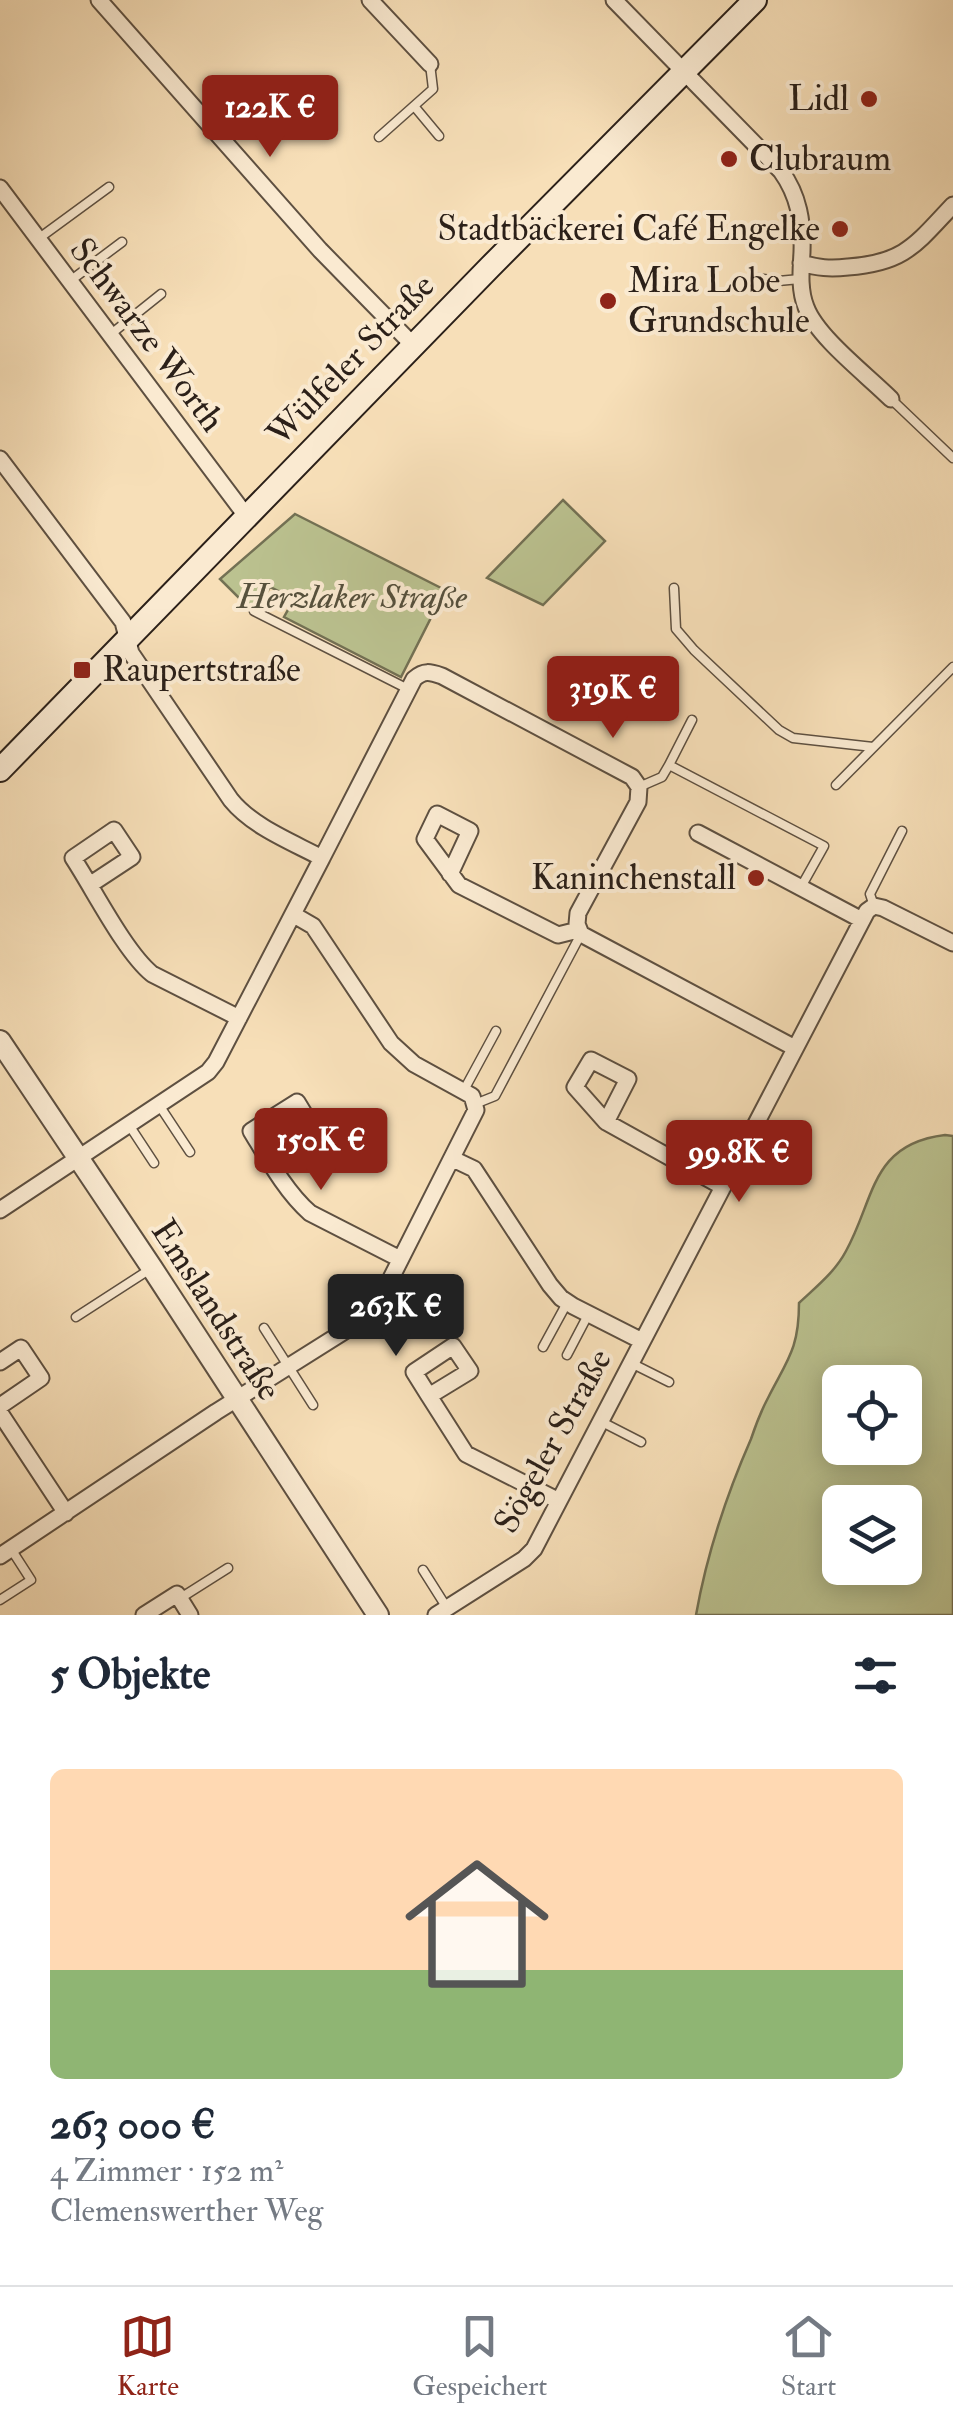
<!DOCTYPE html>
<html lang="de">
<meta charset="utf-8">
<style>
:root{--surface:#fff;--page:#f2f2f3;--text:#1f2937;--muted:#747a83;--line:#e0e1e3;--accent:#8f2418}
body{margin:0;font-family:"IM FELL Double Pica",serif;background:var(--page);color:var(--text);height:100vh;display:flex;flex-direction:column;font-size:38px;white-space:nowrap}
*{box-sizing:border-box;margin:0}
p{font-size:32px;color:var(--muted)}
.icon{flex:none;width:55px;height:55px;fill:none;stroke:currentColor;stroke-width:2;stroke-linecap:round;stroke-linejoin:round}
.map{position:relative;height:1615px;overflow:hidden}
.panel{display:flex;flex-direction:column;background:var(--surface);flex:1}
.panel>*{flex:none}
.buttons{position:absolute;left:822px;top:1365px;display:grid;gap:20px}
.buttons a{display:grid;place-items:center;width:100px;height:100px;border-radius:15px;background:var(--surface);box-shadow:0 5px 25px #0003;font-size:50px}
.price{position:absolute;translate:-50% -85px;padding:0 22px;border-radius:10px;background:var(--accent);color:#fff;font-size:32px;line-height:65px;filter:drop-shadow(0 2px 5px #0008)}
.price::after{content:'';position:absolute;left:50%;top:60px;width:30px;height:22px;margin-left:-15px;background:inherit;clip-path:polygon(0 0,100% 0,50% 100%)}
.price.active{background:#222;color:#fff}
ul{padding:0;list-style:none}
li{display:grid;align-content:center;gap:20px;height:530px;padding:0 50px}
li span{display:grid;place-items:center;height:310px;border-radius:15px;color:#555}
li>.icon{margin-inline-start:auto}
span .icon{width:180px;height:180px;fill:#fffc;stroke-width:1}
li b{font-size:42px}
h2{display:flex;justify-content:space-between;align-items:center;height:120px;padding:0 50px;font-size:42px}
.dock{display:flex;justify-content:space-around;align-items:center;height:140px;border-top:2px solid var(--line);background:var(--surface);font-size:28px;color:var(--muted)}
.dock a{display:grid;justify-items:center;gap:5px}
.dock .active{color:var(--accent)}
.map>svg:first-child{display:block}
</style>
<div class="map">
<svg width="953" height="1615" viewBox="0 0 953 1615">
<rect width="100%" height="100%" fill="#f7dfb8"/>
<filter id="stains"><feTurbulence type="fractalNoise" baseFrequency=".002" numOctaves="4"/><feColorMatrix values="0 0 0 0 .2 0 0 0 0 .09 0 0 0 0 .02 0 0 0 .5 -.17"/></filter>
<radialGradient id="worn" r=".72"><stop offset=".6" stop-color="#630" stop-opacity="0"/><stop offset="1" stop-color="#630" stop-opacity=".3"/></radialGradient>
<path fill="#bbc290" stroke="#737154" stroke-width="2.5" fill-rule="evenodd" d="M563 500 605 541 543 605 487 578Z
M295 514 445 590 401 677 284 617 294 599 270 587 257 608 244 603 220 579Z
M945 1135 953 1136V1615H696C707 1553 726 1496 751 1439 756 1424 762 1409 769 1396 788 1359 799 1348 799 1303 816 1287 835 1272 846 1251 875 1199 870 1144 945 1135ZM905 1382V1448H840V1382ZM905 1502V1568H840V1502Z"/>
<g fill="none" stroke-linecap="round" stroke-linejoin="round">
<g stroke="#5e5041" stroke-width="11">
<path id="service" d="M414 106 439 136
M379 137 433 89 430 64
M38 239 109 187
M757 278 778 281 800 279
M70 281 122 242
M111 334 161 294
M891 399 953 458
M674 588 676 629 694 650 779 730 793 738 873 747
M254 611 410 690
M669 765 692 720
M836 785 953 667
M639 787 662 777 669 765 824 846 801 887
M874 906 870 894 902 831
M464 1090 496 1031
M475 1104 495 1096 581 934
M159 1105 190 1152
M129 1125 154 1163
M76 1317 152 1268
M264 1328 313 1405
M543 1347 567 1303
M567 1355 588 1315
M631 1363 669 1382
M600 1421 641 1442
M423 1570 447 1608
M179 1599 228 1568
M0 1600 31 1580 11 1549"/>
</g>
<g stroke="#5e5041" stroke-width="19">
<path id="minor" d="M99 0 320 250 414 346
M370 0 430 64
M614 0 781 171C799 196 803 222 802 252 801 270 799 290 806 307 817 337 867 375 891 399
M0 188 247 517
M801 263C818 268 830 269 848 267 905 263 916 244 953 205
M0 459 123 622 131 653 231 800C253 827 292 842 322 858L216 1062 208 1072 0 1210
M698 833 860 919
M322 858 414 679C424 670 430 672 442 676L632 777 639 787 638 802 578 913 577 924 581 934 795 1048
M450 874 470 831 437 814 425 839 459 885 558 935 578 930
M91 884 132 857 114 830 73 858C94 890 125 952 152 974L239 1018
M606 1122 628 1079 591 1060 575 1087 606 1122 723 1187
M265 1155 311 1125 297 1102 251 1131C268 1159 286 1192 310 1213L400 1259
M453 1159 474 1169 550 1285 561 1298 573 1306 642 1341
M0 1362 21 1348 41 1378 0 1406
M429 1396 414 1372 453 1346 470 1371 429 1396 466 1454 559 1501
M0 1413 66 1513
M0 1556 216 1412 356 1324 379 1302 476 1110 472 1096 414 1064 391 1043 313 926 294 915
M144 1615 177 1594 190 1615
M436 1615 524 1559 534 1549 867 911 874 906 883 908 953 943"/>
</g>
<g stroke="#5e5041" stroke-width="24">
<path id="tertiary" d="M0 1041 152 1268 378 1615"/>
</g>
<g stroke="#2b2019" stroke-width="26">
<path id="secondary" d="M0 770 490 267 755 0"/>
</g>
<use href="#service" stroke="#faead1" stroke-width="8"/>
<use href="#minor" stroke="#faead1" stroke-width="15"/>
<use href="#tertiary" stroke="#faead1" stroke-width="20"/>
<use href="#secondary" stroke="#faead1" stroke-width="22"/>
</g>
<g fill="#8f2418" stroke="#faead1" stroke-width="4">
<circle cx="869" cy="99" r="10"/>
<circle cx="729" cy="159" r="10"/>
<circle cx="840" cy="229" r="10"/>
<circle cx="608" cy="301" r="10"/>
<rect x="72" y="660" width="20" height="20" rx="5"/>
<circle cx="756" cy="878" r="10"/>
</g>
<g text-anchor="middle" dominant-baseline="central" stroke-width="8" stroke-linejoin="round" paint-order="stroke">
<g font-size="35" fill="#2b2019" stroke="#faead1" text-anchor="end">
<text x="849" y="99">Lidl</text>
<text x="749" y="159" text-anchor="start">Clubraum</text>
<text x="820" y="229">Stadtbäckerei Café Engelke</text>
<text x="628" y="281" text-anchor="start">Mira Lobe<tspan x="628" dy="40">Grundschule</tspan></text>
<text x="102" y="670" text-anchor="start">Raupertstraße</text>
<text x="736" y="878">Kaninchenstall</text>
</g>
<g font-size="35" fill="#2b2019" stroke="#faead1">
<text transform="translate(147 335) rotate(53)">Schwarze Worth</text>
<text transform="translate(351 360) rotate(-46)">Wülfeler Straße</text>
<text transform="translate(216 1310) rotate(57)">Emslandstraße</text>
<text transform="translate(553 1441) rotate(-61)">Sögeler Straße</text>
</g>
<g font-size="35" font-style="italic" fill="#56513d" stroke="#faead1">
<text x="352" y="597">Herzlaker Straße</text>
</g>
</g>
<rect width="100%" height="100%" filter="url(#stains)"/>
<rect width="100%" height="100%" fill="url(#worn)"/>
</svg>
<div class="buttons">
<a><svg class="icon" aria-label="locate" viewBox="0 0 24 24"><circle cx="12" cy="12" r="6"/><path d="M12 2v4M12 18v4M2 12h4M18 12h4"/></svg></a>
<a><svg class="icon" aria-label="layers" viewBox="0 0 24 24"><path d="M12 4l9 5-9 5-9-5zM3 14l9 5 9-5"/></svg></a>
</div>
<b class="price" style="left:270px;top:160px">122K €</b>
<b class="price" style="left:613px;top:741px">319K €</b>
<b class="price" style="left:321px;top:1193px">150K €</b>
<b class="price" style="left:739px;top:1205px">99.8K €</b>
<b class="price active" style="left:396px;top:1359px">263K €</b>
</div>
<section class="panel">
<h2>5 Objekte<svg class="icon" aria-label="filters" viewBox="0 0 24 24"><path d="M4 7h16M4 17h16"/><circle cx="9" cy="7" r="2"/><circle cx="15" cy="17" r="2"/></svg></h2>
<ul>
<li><span style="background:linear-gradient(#ffd9b3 65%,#8fb573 0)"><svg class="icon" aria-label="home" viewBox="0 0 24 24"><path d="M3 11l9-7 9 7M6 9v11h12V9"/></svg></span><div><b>263 000 €</b><p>4 Zimmer · 152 m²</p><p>Clemenswerther Weg</p></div></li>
</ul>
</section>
<nav class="dock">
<a class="active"><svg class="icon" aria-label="map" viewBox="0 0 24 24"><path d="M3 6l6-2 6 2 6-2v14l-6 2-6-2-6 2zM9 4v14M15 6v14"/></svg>Karte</a>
<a><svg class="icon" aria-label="saved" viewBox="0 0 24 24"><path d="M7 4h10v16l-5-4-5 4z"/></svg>Gespeichert</a>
<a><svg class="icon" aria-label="home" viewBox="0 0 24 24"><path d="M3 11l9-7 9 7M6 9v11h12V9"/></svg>Start</a>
</nav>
